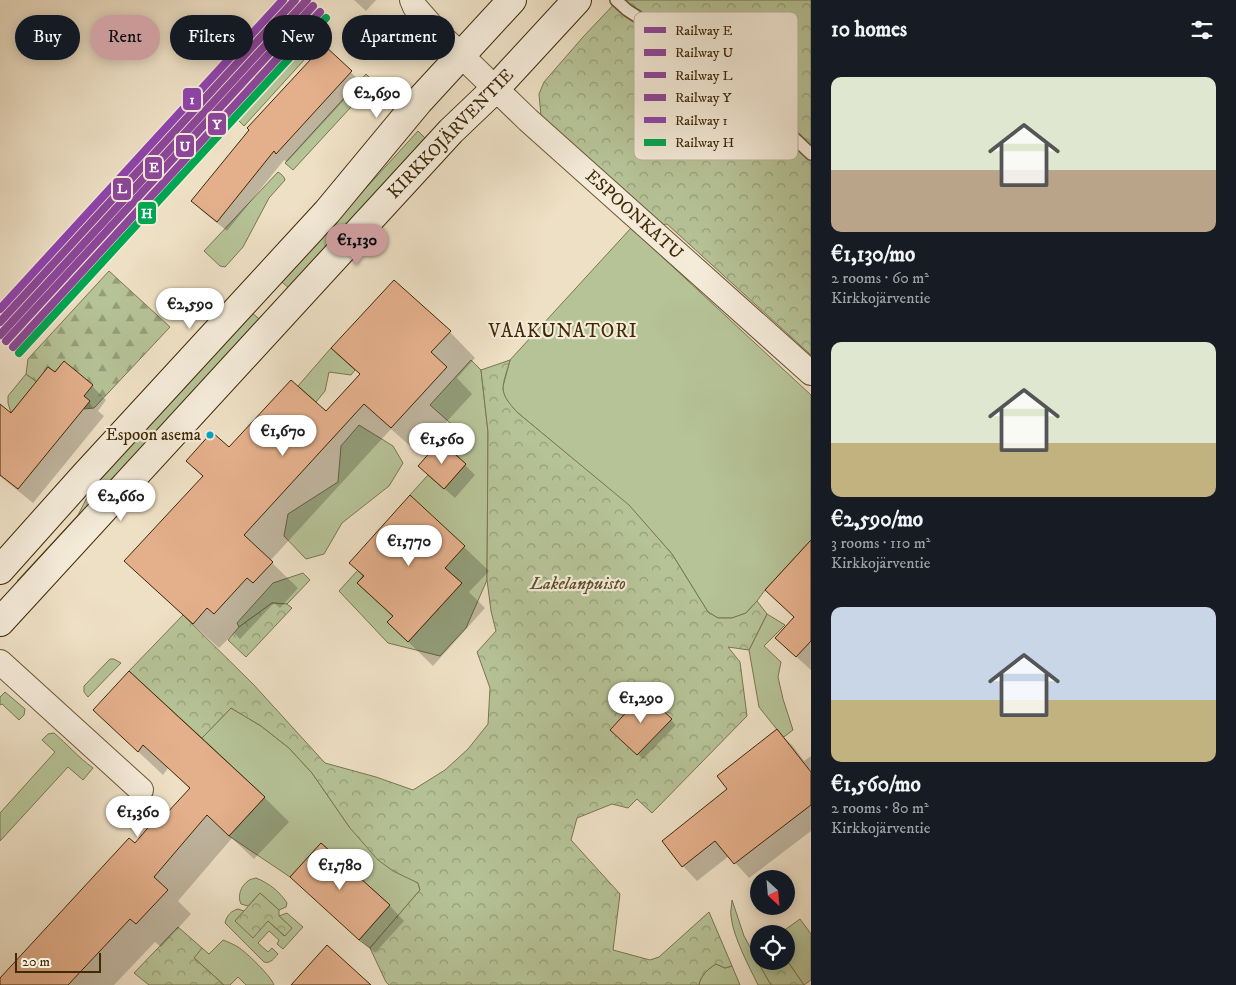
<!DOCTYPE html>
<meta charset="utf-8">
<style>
:root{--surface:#171b24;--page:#242831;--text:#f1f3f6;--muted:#9ea1a6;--accent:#c59692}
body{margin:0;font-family:"IM FELL DW Pica",serif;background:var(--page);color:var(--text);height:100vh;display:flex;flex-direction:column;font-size:19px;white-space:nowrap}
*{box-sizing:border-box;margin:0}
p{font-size:16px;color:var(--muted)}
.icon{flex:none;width:28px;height:28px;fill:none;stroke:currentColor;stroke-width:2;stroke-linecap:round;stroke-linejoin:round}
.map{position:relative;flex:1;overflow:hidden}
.panel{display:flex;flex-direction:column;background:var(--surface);width:425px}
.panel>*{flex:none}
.banner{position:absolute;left:15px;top:15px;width:475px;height:45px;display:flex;gap:10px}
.needle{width:32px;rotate:154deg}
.tools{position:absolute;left:750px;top:870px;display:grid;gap:10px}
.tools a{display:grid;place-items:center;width:45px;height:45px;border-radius:50%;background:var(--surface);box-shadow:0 2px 12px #0003;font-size:25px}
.scale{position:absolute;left:15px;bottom:12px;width:86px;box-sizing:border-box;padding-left:5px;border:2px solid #3f2907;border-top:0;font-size:14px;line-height:18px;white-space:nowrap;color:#3f2907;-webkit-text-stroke:4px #f4ebd9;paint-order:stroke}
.price{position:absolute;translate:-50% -42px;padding:0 11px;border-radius:18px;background:#fff;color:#222;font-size:16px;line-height:32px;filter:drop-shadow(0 1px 2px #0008)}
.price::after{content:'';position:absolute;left:50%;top:30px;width:15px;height:11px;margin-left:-8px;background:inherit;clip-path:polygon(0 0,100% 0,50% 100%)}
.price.selected{background:var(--accent);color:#111}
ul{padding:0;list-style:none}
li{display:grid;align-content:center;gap:10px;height:265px;padding:0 20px}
li span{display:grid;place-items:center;height:155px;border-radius:10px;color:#555}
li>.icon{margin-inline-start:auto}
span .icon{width:90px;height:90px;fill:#fffc;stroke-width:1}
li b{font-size:21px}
h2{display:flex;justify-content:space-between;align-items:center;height:60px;padding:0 20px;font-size:21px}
.tag{padding:0 18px;border-radius:22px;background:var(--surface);box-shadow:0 2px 12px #0003;font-size:18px;line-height:45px}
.tag.selected{background:var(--accent);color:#111}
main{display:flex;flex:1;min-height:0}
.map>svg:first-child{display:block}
</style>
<main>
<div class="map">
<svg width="811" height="985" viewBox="0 0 811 985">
<defs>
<pattern id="forest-firs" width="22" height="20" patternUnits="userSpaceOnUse" patternTransform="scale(1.25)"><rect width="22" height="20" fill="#b6c397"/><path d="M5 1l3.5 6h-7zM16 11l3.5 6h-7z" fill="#959e79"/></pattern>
<pattern id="park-crowns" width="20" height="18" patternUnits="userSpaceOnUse" patternTransform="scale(1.25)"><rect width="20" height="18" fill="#b6c397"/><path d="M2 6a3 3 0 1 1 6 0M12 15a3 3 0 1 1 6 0" fill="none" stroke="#959e79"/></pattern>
</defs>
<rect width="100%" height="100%" fill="#eee0c5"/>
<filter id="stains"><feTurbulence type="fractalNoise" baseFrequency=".004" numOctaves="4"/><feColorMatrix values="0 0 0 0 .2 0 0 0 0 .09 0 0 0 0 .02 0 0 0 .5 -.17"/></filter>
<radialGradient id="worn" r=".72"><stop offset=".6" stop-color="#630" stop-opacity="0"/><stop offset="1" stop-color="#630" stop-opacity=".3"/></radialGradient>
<path fill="#b6c397" stroke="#7a764f" d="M318 30 325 37 244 126 238 120Z
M366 74 374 82 293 170 285 163Z
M418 131 428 141 292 291 281 281Z
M278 172C281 174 284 176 285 180L269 198 243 247 225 267 220 266 204 251Z
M631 228 811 395V540L765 590 757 601 746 613 732 618H718L708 612 672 554 629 506 518 413 507 402 502 390 510 360Z
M252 313 263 322 22 586 17 581 78 515 94 484Z
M331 348 355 370 351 375 329 372 325 391 316 402 298 386Z
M471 360 481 370 488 432 487 580 466 628 440 656 388 643 339 591 358 570 363 576 357 583 393 616 387 622 408 642 462 583 445 568 410 495 428 475 444 489 466 464 444 444 457 429 430 405Z
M26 374 37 382 11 413 8 403V396Z
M359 425 393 446 403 463 389 486 342 523 324 554 306 559 284 536 288 514 338 482 341 446Z
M303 573 310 580 287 604 272 603 239 627 237 623 273 583Z
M767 614 785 625 764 646 781 662 778 677 783 699 793 730 781 739 779 732 759 707 749 650Z
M110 659H114L121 663 88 697 84 692V686Z
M5 692 25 709 24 715 19 720 2 704 0 705V697Z
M231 708 261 726 289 748 312 773 350 828 409 878 418 883 420 890 370 948 359 940 390 905 321 843 290 877 229 836 265 797 202 738Z
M54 733C67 744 78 757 93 768L83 780 68 767 0 841V813L55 752 42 740 48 734Z
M256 878C269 883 280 892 287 903L286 907 279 910 260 893 248 906 241 904C237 896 241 886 248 881 250 879 253 879 256 878Z
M732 900 744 936 771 985H758C749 966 733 937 731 916 730 911 732 905 732 900Z
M238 909 244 911 235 921H268L284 936 292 928 279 916 287 913 303 927 283 949 277 944 279 940 269 931 258 943 268 952 272 948 278 954C274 958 271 964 264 962L225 923C227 915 231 911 238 909Z
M800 919 811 934V980L804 985 786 959V934H779Z
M223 940C228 942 233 944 238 947 246 952 271 976 274 985H246L238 977 230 985H224L193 957 202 948 209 954Z
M716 964 725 968 732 966 740 985H699C700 976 709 968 716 964Z"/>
<path fill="url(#forest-firs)" stroke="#7a764f" d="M109 271 170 327 94 408 84 409V396L64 362 55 372 48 367 37 382 26 374 28 359Z"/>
<path fill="url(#park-crowns)" stroke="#7a764f" d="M618 0H811V355L667 224 654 226 541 116 539 94 544 82 583 37Z
M510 360C503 387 496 390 518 413L629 505 672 554 708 612 718 618H732L746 613 757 601 767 614 749 650 728 647 740 662 747 716 652 813 637 799 628 808 612 804 577 818 571 840 620 894 613 950 650 960 659 957 709 912 732 966 725 968 716 964C709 968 700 976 699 985H389L386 982 370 948 420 890 418 883 393 871 378 860 350 828 312 773 289 748 261 726 231 708 202 738 129 671 183 615 253 684 325 763 376 777 413 790 445 770 468 749 488 724 490 688 477 652 496 631 491 611 487 580 488 432 481 370Z
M272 603 287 604 292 608 246 657 228 640 239 627Z
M260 893 279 910V916L292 928 285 936 268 921 253 938 235 921Z
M178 927 202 948 194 958 224 985H149L134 973Z
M759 945V961H786V959L804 985H771L751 950Z"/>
<path fill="#0003" d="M354 0H376L366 11Z
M324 47 361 82 287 162 284 160 227 231 202 211 193 201Z
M450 332 475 358 457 378 472 394 418 453 391 429 270 561 298 588 280 608 274 603 240 639 234 633 219 648 152 587 126 561 203 477 188 461 229 449 326 413 361 375 333 348Z
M55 374 92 386 106 400 98 411 104 416 33 503 0 476V411L12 414Z
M465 465 475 475 455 498 430 476Z
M811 542V670L791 652 795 618Z
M464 547 489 571 469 592 485 608 433 666 388 622 393 617 359 583 365 577 350 562Z
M129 673 265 798 289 822 254 859 232 838 178 901 191 914 161 947 155 942 114 985H0V980L135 845 155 828 190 789 168 768 163 775 94 710Z
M671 720 676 725 643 759 611 730Z
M777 731 792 745 804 761 811 756V831L749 878 729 856 697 881 683 866 729 790Z
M321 845 390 906 404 921 375 953 307 892Z"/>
<path fill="#e4b08c" stroke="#3f2907" d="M324 45 352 71 276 154 274 151 217 222 191 201 249 130 247 128Z
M394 280 451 331 431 352 447 367 391 428 364 404 244 535 273 562 253 583 247 578 214 614 207 608 193 624 124 561 203 476 186 461 212 432 229 447 291 380 326 411 360 374 331 348Z
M64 361 93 385 84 396 90 401 18 489 0 475V404L11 413 48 367 55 372Z
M440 441 466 464 444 489 418 466Z
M410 495 465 546 445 568 462 583 408 642 387 622 393 616 357 583 364 576 349 563Z
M811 540V641L796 657 775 638 794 617 765 590Z
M129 671 265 797 229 836 207 815 154 877 168 890 136 924 130 919 68 985H0V978L129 838 135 843 152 823 155 826 190 788 143 745 138 752 93 710Z
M644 693 672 719 637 755 610 730Z
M777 729 811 772V805L734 864 715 841 682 867 662 841 727 789 717 776Z
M321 843 390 905 359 940 290 877Z
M327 945 371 985H291Z"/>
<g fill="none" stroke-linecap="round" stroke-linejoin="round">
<g stroke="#6b5736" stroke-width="14">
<path id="service" d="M616 0 627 10 729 76 811 154"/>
</g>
<g stroke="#6b5736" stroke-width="26">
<path id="minor" d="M412 0 415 7 437 32 528 120 811 373
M0 662 141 790"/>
</g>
<g stroke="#3f2907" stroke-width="30">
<path id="secondary" d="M0 570 84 476 327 212 419 101 512 0
M0 622 451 131 495 89 577 0"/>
</g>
<use href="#service" stroke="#f4ebd9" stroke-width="11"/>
<use href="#minor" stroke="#f4ebd9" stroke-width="24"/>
<use href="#secondary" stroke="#f4ebd9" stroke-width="28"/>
<g stroke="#f4ebd9" stroke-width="11">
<path id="rail-1" d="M0 335 307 0"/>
</g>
<g stroke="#f4ebd9" stroke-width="11">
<path id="rail-2" d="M6 341 313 6"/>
</g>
<g stroke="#f4ebd9" stroke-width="11">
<path id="rail-3" d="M0 322 295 0"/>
</g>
<g stroke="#f4ebd9" stroke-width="11">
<path id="rail-4" d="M13 347 320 12"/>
</g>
<g stroke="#f4ebd9" stroke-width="11">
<path id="rail-5" d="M0 309 283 0"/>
</g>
<g stroke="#f4ebd9" stroke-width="11">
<path id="rail-6" d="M19 353 326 18"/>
</g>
<use href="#rail-1" stroke="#8c4799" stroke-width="8"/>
<use href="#rail-2" stroke="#8c4799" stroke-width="8"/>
<use href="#rail-3" stroke="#8c4799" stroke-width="8"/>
<use href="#rail-4" stroke="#8c4799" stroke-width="8"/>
<use href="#rail-5" stroke="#8e44ad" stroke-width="8"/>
<use href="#rail-6" stroke="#00a651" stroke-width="8"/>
</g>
<circle fill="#03a3c4" stroke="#f4ebd9" stroke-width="2" cx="210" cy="435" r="4.5"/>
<g text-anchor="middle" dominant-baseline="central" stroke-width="4.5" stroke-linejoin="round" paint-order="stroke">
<g font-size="17" fill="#3f2907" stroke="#f4ebd9" text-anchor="end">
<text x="201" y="435">Espoon asema</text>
</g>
<g font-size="18" fill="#3f2907" stroke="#f4ebd9">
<text transform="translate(451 134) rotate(-46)">KIRKKOJÄRVENTIE</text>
<text transform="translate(634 215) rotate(42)">ESPOONKATU</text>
</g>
<g font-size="18" font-style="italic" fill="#5d502b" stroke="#f4ebd9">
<text x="578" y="584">Lakelanpuisto</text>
</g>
<g font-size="19" letter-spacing="1" fill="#3f2907" stroke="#f4ebd9">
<text x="563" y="331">VAAKUNATORI</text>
</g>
</g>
<rect x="634" y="12" width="164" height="148" rx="8" fill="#f4ebd9" stroke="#beb19a" stroke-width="1"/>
<rect x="644" y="27" width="22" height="6" fill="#8c4799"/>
<rect x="644" y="49" width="22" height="7" fill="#8c4799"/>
<rect x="644" y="72" width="22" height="6" fill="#8c4799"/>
<rect x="644" y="94" width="22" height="7" fill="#8c4799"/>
<rect x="644" y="117" width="22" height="6" fill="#8e44ad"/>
<rect x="644" y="139" width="22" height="7" fill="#00a651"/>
<g font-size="14" fill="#3f2907">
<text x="675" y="35">Railway E</text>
<text x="675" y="57">Railway U</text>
<text x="675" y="80">Railway L</text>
<text x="675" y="102">Railway Y</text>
<text x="675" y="125">Railway 1</text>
<text x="675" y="147">Railway H</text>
</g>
<g stroke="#f4ebd9" stroke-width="2">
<rect x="182" y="87" width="20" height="24" rx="5" fill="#8e44ad"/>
<rect x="207" y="112" width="20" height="24" rx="5" fill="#8c4799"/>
<rect x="175" y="134" width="20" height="24" rx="5" fill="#8c4799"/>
<rect x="144" y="156" width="19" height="24" rx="5" fill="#8c4799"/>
<rect x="112" y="177" width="20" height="24" rx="5" fill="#8c4799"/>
<rect x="137" y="201" width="20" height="24" rx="5" fill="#00a651"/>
</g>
<g font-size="14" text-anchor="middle" font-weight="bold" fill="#fff">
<text x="192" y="104">1</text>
<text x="217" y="129">Y</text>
<text x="185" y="151">U</text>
<text x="154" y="172">E</text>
<text x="122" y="193">L</text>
<text x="147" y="218">H</text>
</g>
<rect width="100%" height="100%" filter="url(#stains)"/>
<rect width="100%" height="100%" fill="url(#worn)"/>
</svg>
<div class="tools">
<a><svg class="needle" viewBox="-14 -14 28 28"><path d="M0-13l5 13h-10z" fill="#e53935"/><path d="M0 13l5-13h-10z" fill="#9ea1a6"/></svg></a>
<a><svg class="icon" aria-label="locate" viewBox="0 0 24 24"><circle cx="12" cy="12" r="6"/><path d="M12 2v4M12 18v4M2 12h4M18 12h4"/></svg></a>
</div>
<div class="scale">20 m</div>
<b class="price" style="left:377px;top:119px">€2,690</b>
<b class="price selected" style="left:357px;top:266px">€1,130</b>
<b class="price" style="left:190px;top:330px">€2,590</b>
<b class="price" style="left:283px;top:457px">€1,670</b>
<b class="price" style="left:442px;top:465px">€1,560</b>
<b class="price" style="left:121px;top:522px">€2,660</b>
<b class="price" style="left:409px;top:567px">€1,770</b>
<b class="price" style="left:641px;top:724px">€1,290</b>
<b class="price" style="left:138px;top:838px">€1,360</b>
<b class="price" style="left:340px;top:891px">€1,780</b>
<div class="banner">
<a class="tag">Buy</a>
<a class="tag selected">Rent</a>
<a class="tag">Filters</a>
<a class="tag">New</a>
<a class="tag">Apartment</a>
</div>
</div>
<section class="panel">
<h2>10 homes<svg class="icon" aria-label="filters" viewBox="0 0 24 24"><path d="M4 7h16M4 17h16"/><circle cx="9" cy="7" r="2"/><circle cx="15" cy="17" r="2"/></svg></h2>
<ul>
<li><span style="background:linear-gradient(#dfe7d0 60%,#b9a48a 0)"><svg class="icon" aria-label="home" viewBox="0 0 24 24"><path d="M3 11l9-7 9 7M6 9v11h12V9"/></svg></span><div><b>€1,130/mo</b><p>2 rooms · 60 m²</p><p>Kirkkojärventie</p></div></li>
<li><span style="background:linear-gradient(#dfe7d0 65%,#c2b280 0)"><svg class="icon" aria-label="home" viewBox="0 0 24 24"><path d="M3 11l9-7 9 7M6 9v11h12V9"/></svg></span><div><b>€2,590/mo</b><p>3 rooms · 110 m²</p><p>Kirkkojärventie</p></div></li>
<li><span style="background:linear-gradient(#c9d6e8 60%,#c2b280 0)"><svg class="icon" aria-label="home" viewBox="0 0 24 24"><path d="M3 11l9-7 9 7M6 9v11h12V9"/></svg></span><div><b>€1,560/mo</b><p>2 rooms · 80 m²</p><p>Kirkkojärventie</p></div></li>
</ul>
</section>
</main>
